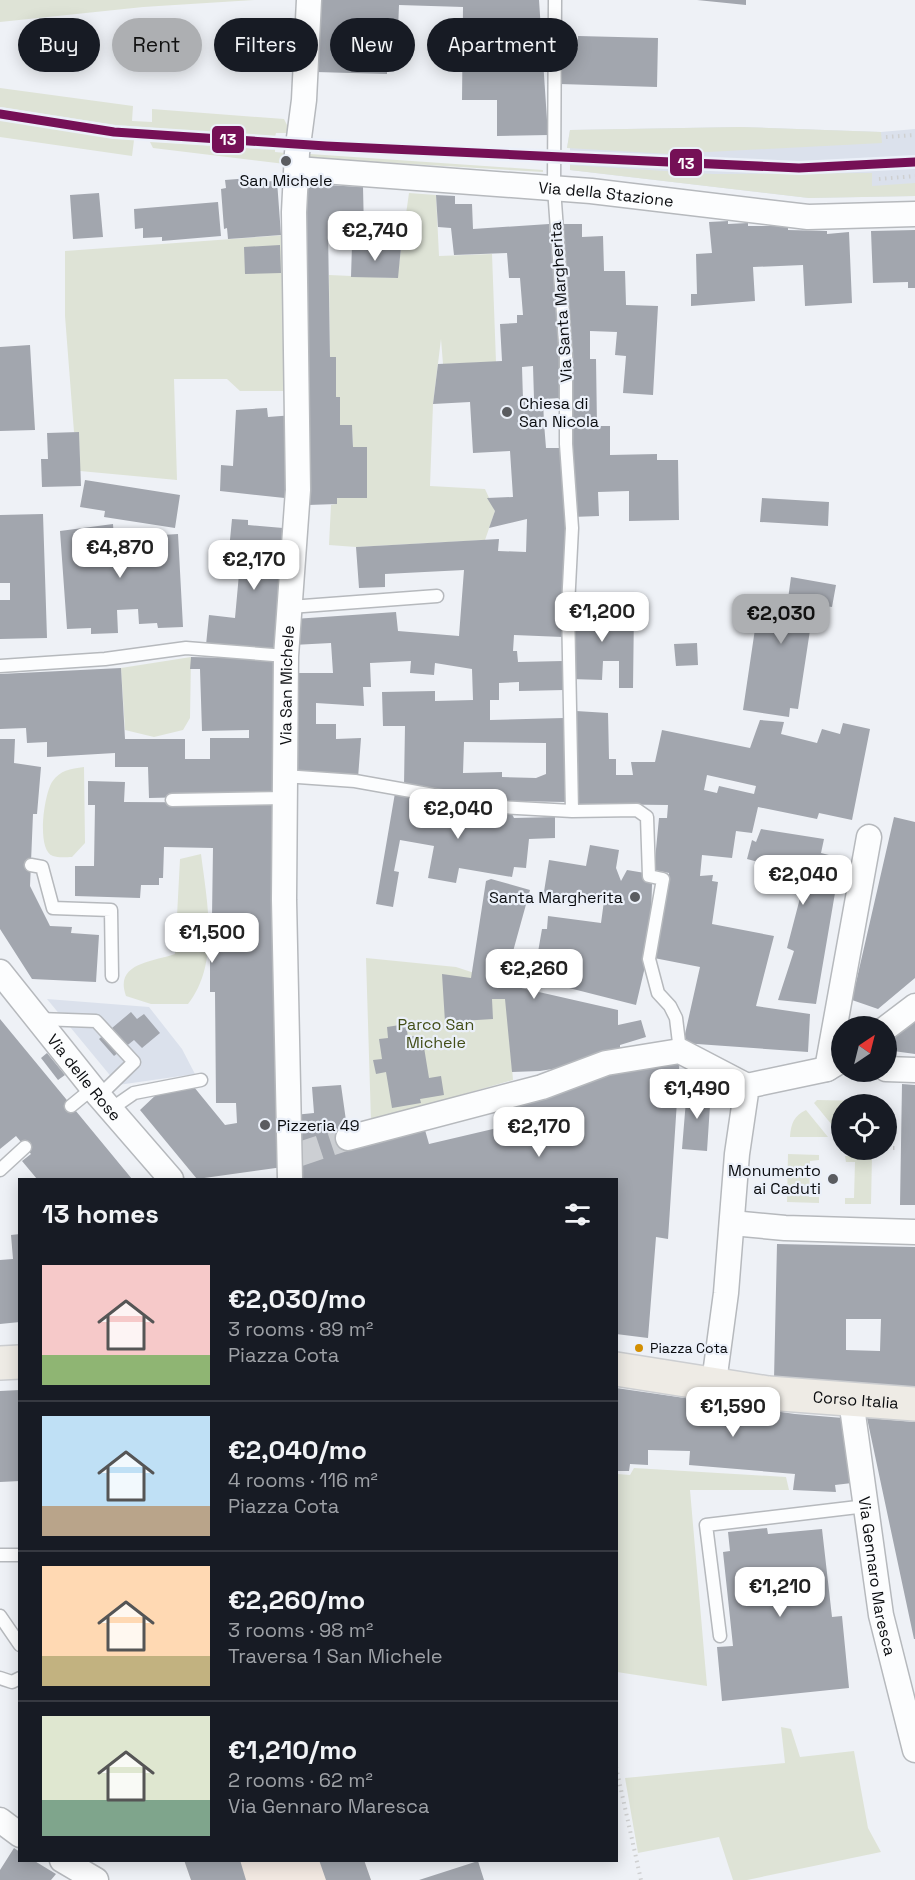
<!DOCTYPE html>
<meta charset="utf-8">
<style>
:root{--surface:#171b24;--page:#20242c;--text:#f1f3f6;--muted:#9ea1a6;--line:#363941;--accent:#adafb2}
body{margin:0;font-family:"Space Grotesk",sans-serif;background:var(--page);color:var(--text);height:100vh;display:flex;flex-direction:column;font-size:22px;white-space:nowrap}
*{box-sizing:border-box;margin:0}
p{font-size:20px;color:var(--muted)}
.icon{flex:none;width:33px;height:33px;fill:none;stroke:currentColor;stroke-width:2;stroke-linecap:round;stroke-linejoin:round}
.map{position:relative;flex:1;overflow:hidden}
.drawer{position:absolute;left:18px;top:1178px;width:600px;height:684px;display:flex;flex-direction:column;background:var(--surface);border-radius:0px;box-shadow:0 3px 15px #0003}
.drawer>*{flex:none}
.hud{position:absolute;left:18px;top:18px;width:600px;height:54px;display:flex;gap:12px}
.needle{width:39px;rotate:35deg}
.tools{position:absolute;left:831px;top:1016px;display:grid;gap:12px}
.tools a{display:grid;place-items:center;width:66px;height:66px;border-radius:50%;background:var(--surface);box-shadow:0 3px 15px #0003;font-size:30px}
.price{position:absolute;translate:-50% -51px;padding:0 14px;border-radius:12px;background:#fff;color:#222;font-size:20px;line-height:39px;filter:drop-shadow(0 2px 3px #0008)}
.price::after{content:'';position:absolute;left:50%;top:36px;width:18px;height:14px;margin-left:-9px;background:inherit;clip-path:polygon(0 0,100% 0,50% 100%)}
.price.current{background:var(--accent);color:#111}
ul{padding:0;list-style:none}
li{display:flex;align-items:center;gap:18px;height:150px;padding:0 24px}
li+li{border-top:2px solid var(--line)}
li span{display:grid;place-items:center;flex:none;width:168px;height:120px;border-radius:0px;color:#555}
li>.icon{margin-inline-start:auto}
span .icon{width:72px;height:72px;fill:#fffc;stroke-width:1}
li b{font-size:26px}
h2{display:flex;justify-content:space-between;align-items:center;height:72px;padding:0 24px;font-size:26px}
.tag{padding:0 21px;border-radius:27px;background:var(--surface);box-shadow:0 3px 15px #0003;font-size:21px;line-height:54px}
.tag.current{background:var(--accent);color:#111}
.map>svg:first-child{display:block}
</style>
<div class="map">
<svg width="915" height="1880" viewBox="0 0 915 1880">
<rect width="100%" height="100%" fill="#eef1f6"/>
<path fill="#dbe1ec" d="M0 107 115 125 275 137V150L113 138 0 120Z
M740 127 881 132 915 129V196L809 198 570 170V148H567L570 130Z
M47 999 149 1007 182 1049 195 1074 118 1085Z"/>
<path fill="#f2e9e2" d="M184 1860H364L371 1880H191Z"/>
<path fill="#dee3d6" d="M0 0H254L143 7 0 22Z
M0 88 133 106 132 121 152 122V109L284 119 291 133H276L275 137 115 125 0 107Z
M0 120 134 140 132 156 0 137Z
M740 127 881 132 882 143 670 154 567 148 570 130Z
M150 142 275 150V152L286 153 285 164 153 148Z
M310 154 543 170V172L328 159 310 158Z
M570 165 713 174 872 173V186L915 183V196L809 198 570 170Z
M409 193 436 195 439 256 492 254 496 362 443 364 441 339 433 404 430 486 485 489 495 511 485 540 356 547 329 545 331 505 336 504 337 498 367 447H353L352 426 340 425V398L336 397V357H330L329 275 397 278Z
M286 235 295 391H240L227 379H174L177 480 80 471 79 432H74L65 316V251Z
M191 657 190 718 183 730 154 737 125 730 121 668Z
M84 767 85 843 72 857C67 857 58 858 53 856 36 850 44 795 52 782 60 770 70 769 84 767Z
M201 854C207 902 220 963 188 1004H151L126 996C114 963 152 962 175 954L180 859Z
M366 958 456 967 505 983 513 1080 371 1121Z
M817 1100 869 1101 874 1104H842L841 1136 814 1103Z
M806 1110 828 1137H790C791 1123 794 1116 806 1110Z
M788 1154 819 1155V1160L810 1161 809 1197H819V1203L787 1202Z
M845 1156H872L871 1204H845V1198H854L855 1162H846Z
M634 1468 786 1477 789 1490H690L707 1686 617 1672V1474L630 1475Z
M781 1727 791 1729 800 1757 854 1751 868 1828 881 1852 747 1880H733L719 1837 638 1853 625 1778 785 1763Z"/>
<path fill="#a2a6ae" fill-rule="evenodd" d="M317 0H539L548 135 497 136V100H462L463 7 399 5 398 30H388L387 74 316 72Z
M697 0H746V5Z
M578 36 658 38 657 87 560 84V47L578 48Z
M250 178V182L277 181 281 235 228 239 227 228 224 229 221 189 226 188 225 180Z
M306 184 363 187 364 231H328L330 357H336V397H340V425H352L353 447H367V498H337V504L308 505Z
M99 193 103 237 73 239 70 195Z
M436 195 455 196V204H472L473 229 549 224 561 341 562 398 543 399 544 423 546 448H562L566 515 563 637 514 635 513 651H517L518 662 563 661 564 690 519 691V682L499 683V700H490V720L564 718 566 802 501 801 404 785 405 726H383L382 692 435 691V701L473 700 472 669 435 663 434 675 410 673 411 661 370 663 371 687H363L364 706 316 703V724H336V739L361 738 358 778 290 774 292 673H333L331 643 293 645 294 619 396 612 398 631 459 636 464 570 385 574V587L359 588 356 547 499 539 498 551 526 552 527 519 489 528 495 511 487 498 513 497 510 451 473 453 470 402 433 404 438 364 502 361 500 324 517 323V315H523L520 278H509L507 253 454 255 451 228 438 227ZM533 366 534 399 523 400 522 367ZM464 742 546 743V774L536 778 502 777V772L463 773Z
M218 202 221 236 162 241V237L143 238V228L135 229 134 209Z
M728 221V224L748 223V226H788V230L827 231V234L849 232 852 303 805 306 803 265 753 267 755 301 691 306V294H697L696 254 712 253 709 222Z
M562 224H582V237L603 236 604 271H625L626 305 658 306 653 395 623 393 626 356 615 355 617 332 590 331V359H596L597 426H610V455L657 454V460H678L679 520 629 521V491L598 492 599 516 572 517Z
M915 230V288H908V282L873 283 871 231Z
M280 245 281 273 245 274 244 247Z
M352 245 401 247 398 278 351 277Z
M30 345 35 430 0 431V347Z
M267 408 268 417 294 415V499L220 491 221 465 233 466 236 410Z
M79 432 81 486 42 487 41 459H48L47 433Z
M85 480 180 495 175 528 104 517 105 511 80 507Z
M762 498 829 502 828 526 760 522Z
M43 514 47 638 0 639V600H10V583H0V515Z
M232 519 248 520V525L283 528 280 651 206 645 209 615 235 618 241 552 229 550Z
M113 524 114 538 178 534 183 627 158 628 157 623 139 624 138 609 117 610 118 633 91 634V628L67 629 60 531Z
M791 577 836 585 832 607 814 604 798 709 790 708 789 717 743 710 755 629 739 626 743 603 750 605 751 598 758 596 805 603 788 599Z
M571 608 634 609 633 688H619V661H603L602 680 571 679Z
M697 643 698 665 676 666 674 644Z
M191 657 270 659 280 667 279 795 149 798 148 767H115V753L47 757V742L27 743 26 728 0 729V674L121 668 125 739H185V759H210V738H249V730L202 731 200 669H190Z
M576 711 608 713 609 759H616V775H633L631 762H655L662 730 750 748 760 720 784 722 781 734 817 743 822 729 840 734 843 723 870 729 852 820 819 813 817 819 758 807 752 833 736 831 732 858 702 855 700 876 713 875 712 881 718 882 712 924 774 936 756 1006 810 1014 808 1052 683 1043 700 967 654 958 669 873 654 870 659 818H667L668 805 578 804ZM707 775 756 786 754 794 719 786 717 793 704 790Z
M0 739H15L14 763 41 767 37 814H33L30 886 50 926 72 927 71 933 99 935 96 982 32 979 0 929Z
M88 781 125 782 124 802 279 803 283 1167 197 1179 140 1110 158 1093 194 1087 225 1125 237 1123 236 1103H216L215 992H210V941H224V916H212L213 848 164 847 163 878H159V885H141L140 898 75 896V866H94L95 805H88Z
M395 793 470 807 489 813 512 814 514 818 555 817V838L529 839 526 868 514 867 512 877 459 868 456 883 428 878 434 846 400 840 394 871 399 872 393 907 376 904Z
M894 817 915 822V978L878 1009 852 1000Z
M761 829 824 839 821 853 841 858 816 1004 778 1000 794 951 787 948 806 875 747 859 752 840 756 842Z
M590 845 619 850 616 868 621 881 627 870 645 873V880L652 884 651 918 656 920 636 1005 569 988 548 969 538 952 542 929H547L548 916 601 923 604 901 566 895 565 902 543 898 549 860 586 866Z
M491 879 530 890 504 984 618 1010V1025L641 1020 646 1037 620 1045V1049L674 1039 673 1049 540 1071 512 1072 505 999H492L493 1019 445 1022 442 974 471 978 486 881Z
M131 1012 137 1019 144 1014 160 1033 142 1048 134 1040 114 1056 99 1039Z
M0 1019 132 1179H37L22 1161 31 1154 16 1136 0 1149Z
M901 1023H915V1054L886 1050V1036Z
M406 1024 408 1037 422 1035 429 1078 441 1076 444 1095 420 1099 421 1103 392 1108 386 1072 376 1074 373 1060 382 1059 379 1039 388 1038 387 1027Z
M47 1053 65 1075 58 1080 41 1058Z
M680 1055 668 1239 656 1237 648 1338 616 1334V1179H298L294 1115 314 1113 312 1087 341 1085 349 1142 423 1123 429 1144 519 1123 516 1101 608 1075 609 1068Z
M902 1084 915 1085V1205H900Z
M687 1088 711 1090 707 1151 682 1149Z
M20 1234V1322L0 1324V1260L13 1259 11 1235Z
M777 1244 915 1247V1392L774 1379ZM846 1319H881L880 1351 846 1350Z
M616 1388 795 1414 843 1418 852 1483 835 1485 836 1492 793 1490 795 1474 689 1465 690 1451 648 1450V1465L630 1464 629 1471H616Z
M20 1390V1481L0 1482V1391Z
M867 1418 915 1422V1639H914Z
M767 1528 768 1534 822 1529 832 1617 842 1616 849 1688 722 1701 717 1647 733 1646 723 1552 730 1551 728 1532Z
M14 1848 20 1852V1860H33L56 1874 51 1880H0V1870Z
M184 1860H240L246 1880H191Z
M319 1860H364L371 1880H326Z
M478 1861 484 1880H419Z"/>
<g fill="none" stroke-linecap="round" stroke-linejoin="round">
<path stroke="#cccfd3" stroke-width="24" stroke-dasharray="24 12" stroke-linecap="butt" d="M297 1155 348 1138"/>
<g stroke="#b6b9bd" stroke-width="15">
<path id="lane" d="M555 0 554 188 566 356V444L572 528 568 606 572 811 637 810 647 817 649 876 663 879 649 959 658 993 670 1006 676 1018 680 1051
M290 607 437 596
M0 666 105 659 186 648 286 656
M284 776 355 781 501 807 572 811
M172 800 285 798
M31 865 42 867 53 908 111 910 112 976
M39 1019 96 1021 134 1062 99 1096
M71 1106 93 1088
M111 1109 134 1093 201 1080
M0 1170 25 1147
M0 1555H20
M0 1616 20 1645
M720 1636 706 1525 866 1506
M0 1678 12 1682 20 1678"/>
</g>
<g stroke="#b6b9bd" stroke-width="27">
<g id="street">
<path id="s1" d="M297 169 591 191 808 217 915 214"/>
<path id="s2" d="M0 972 99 1096 171 1179"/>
<path d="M886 1028 915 1006"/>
<path d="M827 1069 869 837"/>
<path d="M886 1069 915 1070"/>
<path d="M348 1138 542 1087 606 1063 680 1051 747 1086"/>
<path id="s3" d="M290 1179 284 900 286 656 298 490 294 212 297 153 304 100 309 0"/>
<path d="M732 1223 785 1228 915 1232"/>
<path d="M714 1382 726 1293 737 1154 747 1086 827 1069 842 1060"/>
<path id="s4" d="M851 1400 881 1615 915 1750"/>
<path d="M0 1820 20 1835"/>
<path d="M62 1860 96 1880"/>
</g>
</g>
<g stroke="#ccced1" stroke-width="36">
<g id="primary">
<path d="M0 1363 20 1362"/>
<path id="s5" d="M616 1369 768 1393 915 1404"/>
</g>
</g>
<path stroke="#cfd0d1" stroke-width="4" stroke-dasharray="1.5 4.5" stroke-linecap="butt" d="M886 137 915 135
M879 179 915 176
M893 1148H897
M616 1767 641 1880"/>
<use href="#lane" stroke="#fcfdfe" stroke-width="12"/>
<use href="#street" stroke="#fcfdfe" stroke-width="24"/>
<use href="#primary" stroke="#eeebe5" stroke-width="33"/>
<g stroke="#ebf0f9" stroke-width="14">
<path id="rail-1" d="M0 114 114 132 326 146 799 168 915 162"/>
</g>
<use href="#rail-1" stroke="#751056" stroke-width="9"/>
</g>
<g fill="#5a5c60" stroke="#ebf0f9" stroke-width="2">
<circle cx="286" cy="161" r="6"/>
<circle cx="507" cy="412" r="6"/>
<circle cx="635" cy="897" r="6"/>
<circle cx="265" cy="1125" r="6"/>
<circle cx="833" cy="1179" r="6"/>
</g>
<circle fill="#d38f02" stroke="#ebf0f9" stroke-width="2" cx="639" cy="1348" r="5"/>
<g text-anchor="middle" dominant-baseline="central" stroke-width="4.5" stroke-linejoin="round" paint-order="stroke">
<g font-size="14" fill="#0a0c0f" stroke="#ebf0f9" text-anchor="start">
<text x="650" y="1348">Piazza Cota</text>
</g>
<g font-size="16" fill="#0a0c0f" stroke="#ebf0f9" text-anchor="start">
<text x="286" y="180" text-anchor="middle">San Michele</text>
<text x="519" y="403">Chiesa di<tspan x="519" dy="18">San Nicola</tspan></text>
<text x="623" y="897" text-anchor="end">Santa Margherita</text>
<text x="277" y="1125">Pizzeria 49</text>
<text x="821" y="1170" text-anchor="end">Monumento<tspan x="821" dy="18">ai Caduti</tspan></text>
</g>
<g font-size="16" fill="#0a0c0f" stroke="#ebf0f9">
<text stroke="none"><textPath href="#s1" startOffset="310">Via della Stazione</textPath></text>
<text transform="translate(561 302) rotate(-94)">Via Santa Margherita</text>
<text stroke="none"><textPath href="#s3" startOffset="494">Via San Michele</textPath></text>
<text stroke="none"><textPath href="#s2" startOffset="135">Via delle Rose</textPath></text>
<text stroke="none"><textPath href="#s5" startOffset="242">Corso Italia</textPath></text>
<text stroke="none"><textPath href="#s4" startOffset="178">Via Gennaro Maresca</textPath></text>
</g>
<g font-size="16" fill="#434e18" stroke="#ebf0f9">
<text x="436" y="1024">Parco San<tspan x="436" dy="18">Michele</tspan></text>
</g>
</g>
<g stroke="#ebf0f9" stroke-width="2">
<rect x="211" y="125" width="34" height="29" rx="6" fill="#751056"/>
<rect x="669" y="148" width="34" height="29" rx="6" fill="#751056"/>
</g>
<g font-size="16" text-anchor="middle" font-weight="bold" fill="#fff">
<text x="228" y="145">13</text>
<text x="686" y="169">13</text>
</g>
</svg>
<div class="tools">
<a><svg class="needle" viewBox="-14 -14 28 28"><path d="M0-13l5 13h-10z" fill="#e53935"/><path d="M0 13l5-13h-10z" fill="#9ea1a6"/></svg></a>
<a><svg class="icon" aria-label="locate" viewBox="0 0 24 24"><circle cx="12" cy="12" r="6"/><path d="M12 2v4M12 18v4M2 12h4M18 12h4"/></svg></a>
</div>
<b class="price" style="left:375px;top:262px">€2,740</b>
<b class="price" style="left:120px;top:579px">€4,870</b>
<b class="price" style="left:254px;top:591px">€2,170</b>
<b class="price" style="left:602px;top:643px">€1,200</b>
<b class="price current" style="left:781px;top:645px">€2,030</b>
<b class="price" style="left:458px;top:840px">€2,040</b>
<b class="price" style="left:803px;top:906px">€2,040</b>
<b class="price" style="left:212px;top:964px">€1,500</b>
<b class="price" style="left:534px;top:1000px">€2,260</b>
<b class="price" style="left:697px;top:1120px">€1,490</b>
<b class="price" style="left:539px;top:1158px">€2,170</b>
<b class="price" style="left:733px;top:1438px">€1,590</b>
<b class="price" style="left:780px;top:1618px">€1,210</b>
<div class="hud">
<a class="tag">Buy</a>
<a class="tag current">Rent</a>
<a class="tag">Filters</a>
<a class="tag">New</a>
<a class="tag">Apartment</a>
</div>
<section class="drawer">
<h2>13 homes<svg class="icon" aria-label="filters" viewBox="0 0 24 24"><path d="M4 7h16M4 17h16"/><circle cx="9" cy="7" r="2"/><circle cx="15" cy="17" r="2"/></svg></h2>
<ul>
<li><span style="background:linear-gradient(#f6c9c9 75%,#8fb573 0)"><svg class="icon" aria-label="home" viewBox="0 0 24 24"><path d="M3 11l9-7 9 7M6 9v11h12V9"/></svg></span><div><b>€2,030/mo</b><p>3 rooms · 89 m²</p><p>Piazza Cota</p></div></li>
<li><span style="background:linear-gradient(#bfe0f5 75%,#b9a48a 0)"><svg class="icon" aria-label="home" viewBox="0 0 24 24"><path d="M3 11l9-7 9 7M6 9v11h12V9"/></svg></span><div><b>€2,040/mo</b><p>4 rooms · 116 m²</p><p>Piazza Cota</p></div></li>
<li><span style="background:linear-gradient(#ffd9b3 75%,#c2b280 0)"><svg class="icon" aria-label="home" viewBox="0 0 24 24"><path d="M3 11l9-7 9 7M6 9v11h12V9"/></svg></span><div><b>€2,260/mo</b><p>3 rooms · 98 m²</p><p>Traversa 1 San Michele</p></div></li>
<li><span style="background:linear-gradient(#dfe7d0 70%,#7fa58c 0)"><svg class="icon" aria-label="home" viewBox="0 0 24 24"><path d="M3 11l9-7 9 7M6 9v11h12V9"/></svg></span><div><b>€1,210/mo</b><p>2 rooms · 62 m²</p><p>Via Gennaro Maresca</p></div></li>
</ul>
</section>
</div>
